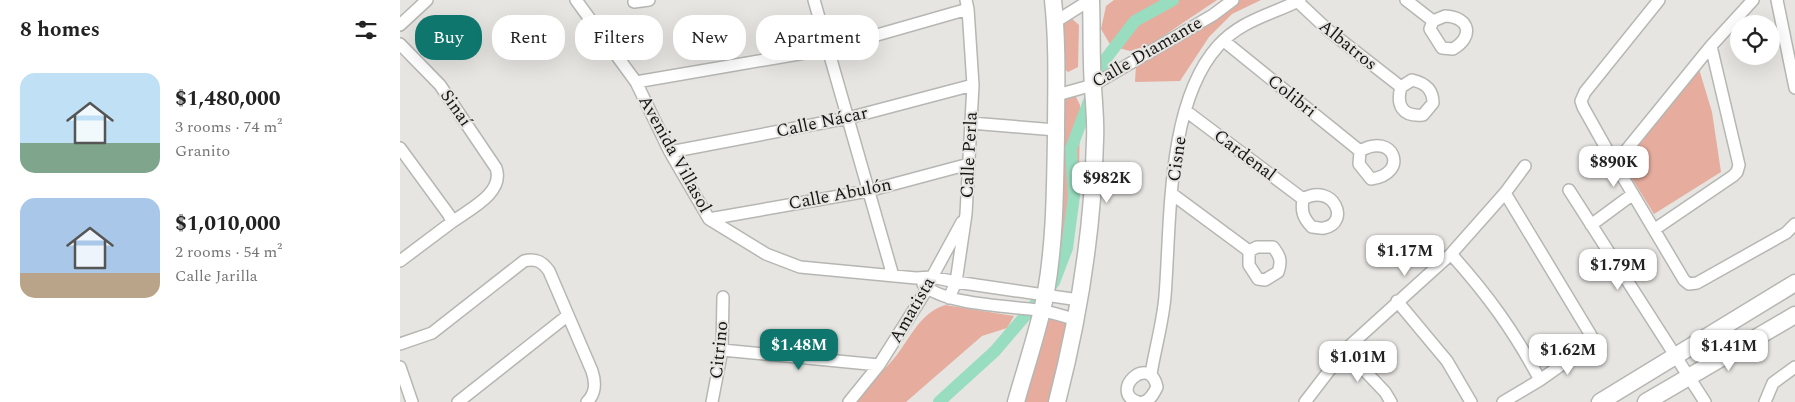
<!DOCTYPE html>
<meta charset="utf-8">
<style>
:root{--surface:#fff;--page:#f2f2f2;--text:#222;--muted:#767676;--accent:#0f766e}
body{margin:0;font-family:Spectral,serif;background:var(--page);color:var(--text);height:100vh;display:flex;flex-direction:column;font-size:19px;white-space:nowrap}
*{box-sizing:border-box;margin:0}
p{font-size:16px;color:var(--muted)}
.icon{flex:none;width:28px;height:28px;fill:none;stroke:currentColor;stroke-width:2;stroke-linecap:round;stroke-linejoin:round}
.map{position:relative;flex:1;overflow:hidden}
.panel{display:flex;flex-direction:column;background:var(--surface);width:400px}
.panel>*{flex:none}
.banner{position:absolute;left:15px;top:15px;width:475px;height:45px;display:flex;gap:10px}
.fabs{position:absolute;left:1330px;top:15px;display:grid;gap:10px}
.fabs a{display:grid;place-items:center;width:50px;height:50px;border-radius:50%;background:var(--surface);box-shadow:0 5px 20px #0002;font-size:25px}
.price{position:absolute;translate:-50% -42px;padding:0 11px;border-radius:10px;background:#fff;color:#222;font-size:16px;line-height:32px;filter:drop-shadow(0 1px 2px #0008)}
.price::after{content:'';position:absolute;left:50%;top:30px;width:15px;height:11px;margin-left:-8px;background:inherit;clip-path:polygon(0 0,100% 0,50% 100%)}
.price.on{background:var(--accent);color:#fff}
ul{padding:0;list-style:none}
li{display:flex;align-items:center;gap:15px;height:125px;padding:0 20px}
li span{display:grid;place-items:center;flex:none;width:140px;height:100px;border-radius:15px;color:#555}
li>.icon{margin-inline-start:auto}
span .icon{width:60px;height:60px;fill:#fffc;stroke-width:1}
li b{font-size:21px}
h2{display:flex;justify-content:space-between;align-items:center;height:60px;padding:0 20px;font-size:21px}
.tag{padding:0 18px;border-radius:20px;background:var(--surface);box-shadow:0 5px 20px #0002;font-size:18px;line-height:45px}
.tag.on{background:var(--accent);color:#fff}
main{display:flex;flex:1;min-height:0}
.map>svg:first-child{display:block}
</style>
<main>
<section class="panel">
<h2>8 homes<svg class="icon" aria-label="filters" viewBox="0 0 24 24"><path d="M4 7h16M4 17h16"/><circle cx="9" cy="7" r="2"/><circle cx="15" cy="17" r="2"/></svg></h2>
<ul>
<li><span style="background:linear-gradient(#bfe0f5 70%,#7fa58c 0)"><svg class="icon" aria-label="home" viewBox="0 0 24 24"><path d="M3 11l9-7 9 7M6 9v11h12V9"/></svg></span><div><b>$1,480,000</b><p>3 rooms · 74 m²</p><p>Granito</p></div></li>
<li><span style="background:linear-gradient(#a9c7e8 75%,#b9a48a 0)"><svg class="icon" aria-label="home" viewBox="0 0 24 24"><path d="M3 11l9-7 9 7M6 9v11h12V9"/></svg></span><div><b>$1,010,000</b><p>2 rooms · 54 m²</p><p>Calle Jarilla</p></div></li>
</ul>
</section>
<div class="map">
<svg width="1395" height="402" viewBox="0 0 1395 402">
<rect width="100%" height="100%" fill="#e6e5e2"/>
<path fill="#e6ad9f" d="M714 0H817L750 45 730 51 711 46 701 29 706 6Z
M838 0H861L832 14 809 37 780 81 735 82 736 65Z
M670 17 679 25 678 67 668 72 663 68 659 25Z
M1299 69 1312 112 1321 172 1254 214 1223 164Z
M671 95 676 97 680 105 679 186 672 251 669 258 659 259 657 248 661 100Z
M545 305 614 316 607 328 582 336 506 402H452C463 388 478 377 490 363 509 343 517 314 545 305Z
M642 311 676 320 657 402H616Z"/>
<g fill="none" stroke-linecap="round" stroke-linejoin="round">
<path stroke="#98ddbf" stroke-width="12" d="M539 402 595 351 654 282 667 248 674 196 671 149 704 61 735 21 773 0"/>
<g stroke="#b6b6b3" stroke-width="14">
<path id="street" d="M176 0 236 82 270 152 309 219 366 254 400 267 516 278 532 277 556 282 679 300
M414 0 493 276
M1006 0 1033 21
M1259 0 1185 92 1181 101 1183 107 1215 164 1284 280 1289 284 1297 283 1386 233 1395 224
M1377 0 1395 88
M897 1 928 30 1001 87 1012 80C1025 83 1033 89 1033 103L1023 115C1002 117 996 105 1001 87
M234 2 249 0
M1045 16C1070 17 1074 37 1053 49L1042 48 1030 29 1033 21Z
M655 22 690 0
M0 25 27 0
M824 41 960 151C994 131 1010 174 971 179L959 164 960 151
M0 44 40 85 96 168C105 193 68 210 52 222
M236 82 428 49 568 9
M657 95 693 85 813 15 833 0
M786 111 903 199C934 182 951 223 924 228 921 229 916 227 912 227 903 218 901 211 903 199
M571 123 656 130
M0 148 49 215 52 222 0 261
M270 152 448 118 573 85
M1215 164 1311 46 1353 0
M1169 190 1305 402
M772 194 849 251 857 247H873C880 256 882 261 878 272L865 280 858 279 849 265V251
M309 219 468 191 569 164
M1191 225 1233 194
M1255 229 1333 176 1337 172 1339 165 1311 46
M1051 254C1087 294 1114 331 1140 380
M523 284C543 305 609 306 638 310 651 312 664 316 676 320
M549 298 556 282 566 214 573 85 568 9 566 0
M997 301 1047 361 1071 402
M0 344 32 333 124 261C135 258 142 261 149 271L192 371C196 383 196 393 187 402
M322 350 479 365
M945 350 985 392 991 402
M0 367 12 402
M751 374C755 349 763 322 765 296 771 222 766 104 818 46 841 20 871 15 900 0
M58 402 167 316
M312 402 322 350 323 297
M449 402 479 365 527 289 532 277 562 222
M738 402C708 392 749 352 757 387 754 393 750 401 743 402
M905 402 945 350 1051 254 1105 193 1125 166
M1103 402 1140 380 1188 346 1192 337 1105 193
M1365 402 1373 383 1395 367"/>
</g>
<g stroke="#b6b6b3" stroke-width="19">
<path id="secondary" d="M616 402C626 366 639 329 646 292 655 240 655 189 656 137 656 91 658 45 653 0
M657 402C679 317 693 228 695 140 696 123 694 105 693 87 691 58 692 29 691 0
M1200 402 1395 283
M1246 402 1395 315"/>
</g>
<use href="#street" stroke="#fff" stroke-width="11"/>
<use href="#secondary" stroke="#fff" stroke-width="16"/>
</g>
<g text-anchor="middle" dominant-baseline="central" stroke-width="4" stroke-linejoin="round" paint-order="stroke">
<g font-size="18" fill="#171615" stroke="#e6e5e2">
<text transform="translate(948 45) rotate(39)">Albatros</text>
<text transform="translate(747 52) rotate(-30)">Calle Diamante</text>
<text transform="translate(892 96) rotate(39)">Colibri</text>
<text transform="translate(56 108) rotate(55)">Sinaí</text>
<text transform="translate(422 122) rotate(-12)">Calle Nácar</text>
<text transform="translate(275 154) rotate(61)">Avenida Villasol</text>
<text transform="translate(569 155) rotate(-87)">Calle Perla</text>
<text transform="translate(845 155) rotate(37)">Cardenal</text>
<text transform="translate(777 159) rotate(-82)">Cisne</text>
<text transform="translate(440 194) rotate(-11)">Calle Abulón</text>
<text transform="translate(512 310) rotate(-60)">Amatista</text>
<text transform="translate(319 350) rotate(-84)">Citrino</text>
</g>
</g>
</svg>
<div class="fabs">
<a><svg class="icon" aria-label="locate" viewBox="0 0 24 24"><circle cx="12" cy="12" r="6"/><path d="M12 2v4M12 18v4M2 12h4M18 12h4"/></svg></a>
</div>
<b class="price" style="left:1214px;top:188px">$890K</b>
<b class="price" style="left:707px;top:204px">$982K</b>
<b class="price" style="left:1005px;top:277px">$1.17M</b>
<b class="price" style="left:1218px;top:291px">$1.79M</b>
<b class="price on" style="left:399px;top:371px">$1.48M</b>
<b class="price" style="left:1329px;top:372px">$1.41M</b>
<b class="price" style="left:1168px;top:376px">$1.62M</b>
<b class="price" style="left:958px;top:383px">$1.01M</b>
<div class="banner">
<a class="tag on">Buy</a>
<a class="tag">Rent</a>
<a class="tag">Filters</a>
<a class="tag">New</a>
<a class="tag">Apartment</a>
</div>
</div>
</main>
